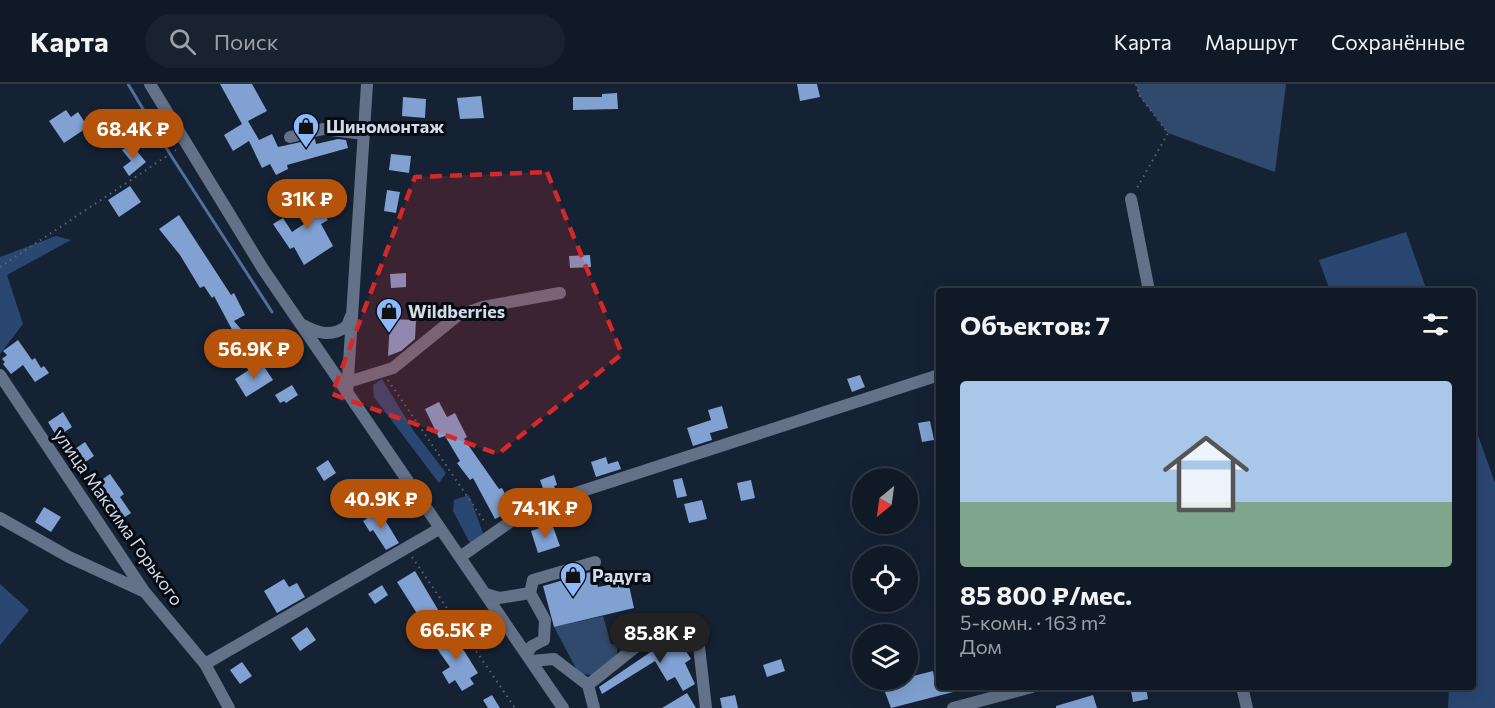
<!DOCTYPE html>
<html lang="ru">
<meta charset="utf-8">
<style>
:root{--surface:#101a27;--page:#19232f;--text:#f1f3f6;--muted:#9ca1a7;--line:#303844;--accent:#b45309}
body{margin:0;font-family:Commissioner,sans-serif;background:var(--page);color:var(--text);height:100vh;display:flex;flex-direction:column;font-size:22px;white-space:nowrap}
*{box-sizing:border-box;margin:0}
p{font-size:20px;color:var(--muted)}
.icon{flex:none;width:33px;height:33px;fill:none;stroke:currentColor;stroke-width:2;stroke-linecap:round;stroke-linejoin:round}
.map{position:relative;flex:1;overflow:hidden}
.side{position:absolute;left:936px;top:204px;width:540px;height:402px;display:flex;flex-direction:column;background:var(--surface);border-radius:6px;box-shadow:0 6px 24px #0002,0 0 0 2px var(--line)}
.side>*{flex:none}
.needle{width:39px;rotate:209deg}
.buttons{position:absolute;left:852px;top:384px;display:grid;gap:12px}
.buttons a{display:grid;place-items:center;width:66px;height:66px;border-radius:50%;background:var(--surface);box-shadow:0 6px 24px #0002,0 0 0 2px var(--line);font-size:30px}
.price{position:absolute;translate:-50% -51px;padding:0 14px;border-radius:21px;background:var(--accent);color:#fff;font-size:20px;line-height:39px;filter:drop-shadow(0 2px 3px #0008)}
.price::after{content:'';position:absolute;left:50%;top:36px;width:18px;height:14px;margin-left:-9px;background:inherit;clip-path:polygon(0 0,100% 0,50% 100%)}
.price.on{background:#222;color:#fff}
ul{padding:0;list-style:none}
li{display:grid;align-content:center;gap:12px;height:318px;padding:0 24px}
li+li{border-top:2px solid var(--line)}
li span{display:grid;place-items:center;height:186px;border-radius:6px;color:#555}
li>.icon{margin-inline-start:auto}
span .icon{width:108px;height:108px;fill:#fffc;stroke-width:1}
li b{font-size:26px}
h2{display:flex;justify-content:space-between;align-items:center;height:72px;padding:0 24px;font-size:26px}
header{display:flex;align-items:center;gap:36px;box-sizing:border-box;height:84px;padding:0 30px;background:var(--surface);border-bottom:2px solid var(--line)}
header strong{font-size:28px}
nav{display:flex;gap:33px;margin-inline-start:auto;font-size:21px}
.search{width:420px;height:54px;background:var(--page);display:flex;align-items:center;gap:15px;box-sizing:border-box;padding:0 21px;border-radius:33px;color:var(--muted);font-size:22px}
.map>svg:first-child{display:block}
</style>
<header>
<strong>Карта</strong>
<div class="search"><svg class="icon" aria-label="search" viewBox="0 0 24 24"><circle cx="10" cy="10" r="6"/><path d="M15 15l6 6"/></svg>Поиск</div>
<nav><a>Карта</a><a>Маршрут</a><a>Сохранённые</a></nav>
</header>
<div class="map">
<svg width="1495" height="624" viewBox="0 0 1495 624">
<rect width="100%" height="100%" fill="#152234"/>
<path fill="#31496c" d="M1136 0H1286L1275 88 1168 49 1139 11Z
M603 532 611 560 618 561 616 574 595 591 579 590 554 543Z"/>
<path fill="#2a4772" d="M1406 148 1427 207H1330L1319 176Z
M56 152 71 156 7 191 23 240 0 270V173Z
M382 295 413 346 446 389 439 399 374 313 373 301Z
M1473 337 1495 399V624H1448L1449 603H1473Z
M469 411 483 449 471 461 453 427 454 416Z
M0 500 29 526 0 561Z"/>
<g fill="none" stroke-linecap="round" stroke-linejoin="round">
<path stroke="#506f9d" stroke-width="3" d="M128 0 170 70 272 228"/>
</g>
<path fill="#80a1d2" d="M220 0H252L267 27 248 37 259 56 272 50 278 63 315 55 316 60 338 55 346 56 348 64 287 81 288 85 276 91 270 80 262 84 249 57 233 67 224 51 242 40Z
M797 0H817L820 13 800 17Z
M617 9 618 25 573 26V13H602V10Z
M481 12 484 34 460 35 457 14Z
M403 13 426 15 425 34 402 32Z
M66 26 71 33 78 28 88 43 64 59 49 37Z
M131 60 146 78 129 92 123 83 131 77 122 66Z
M391 70 411 72 409 89 389 86Z
M130 102 141 118 119 133 108 116Z
M315 106 323 122 320 124 328 136 321 140 333 162 304 181 294 163 290 165 273 140 283 134 292 148 307 138 295 117Z
M387 106 400 108 396 129 384 127Z
M179 131 231 211 234 209 245 231 234 237 250 256 237 266 230 257 236 253 214 212 212 214 204 202 200 204 180 171 159 145Z
M590 171 591 183 570 184 569 172Z
M406 189V203L391 204 390 190Z
M390 235 416 236 415 255 401 267 388 272Z
M18 256 32 276 35 274 41 284 44 282 49 289 35 298 23 281 11 290 3 280 5 278 2 275 7 271 3 267Z
M261 278 273 296 246 313 235 295Z
M860 291 865 303 852 308 847 295Z
M292 301 298 311 286 319 284 317 280 319 275 311Z
M439 318 447 333 455 329 467 353 464 355 499 405 502 404 513 426 495 435 473 394 470 396 457 379 460 377 445 352 439 354 425 325Z
M722 322 728 344 710 349 712 356 693 362 687 344 711 336 708 326Z
M63 328 72 343 57 353 48 338Z
M930 337 934 356 922 358 918 339Z
M85 358 94 372 81 381 79 377 76 379 69 369Z
M606 373 608 380 618 377 621 385 596 393 591 378Z
M328 376 336 389 324 397 316 384Z
M110 390 124 410 120 413 131 429 116 439 109 429 113 427 100 409 97 411 91 403Z
M554 391 557 401 554 402 556 407 545 410 540 396Z
M682 394 687 412 677 414 673 396Z
M751 396 755 414 741 417 737 399Z
M702 416 707 435 689 439 684 420Z
M44 423 61 433 51 448 35 438Z
M379 426 399 459 386 466 373 446 370 448 363 437Z
M552 440 560 462 538 469 531 447Z
M415 487 440 529 423 539 397 498Z
M594 487 598 503 628 497 634 524 554 543 543 502Z
M284 495 289 503 297 499 305 513 277 529 264 507Z
M382 501 388 511 375 520 368 510Z
M307 543 316 556 300 567 291 554Z
M451 546 478 589 470 594 474 600 462 607 455 596 449 600 442 588 450 583 433 559Z
M673 547 691 575 685 579 695 600 683 607 675 593 667 597 655 577 602 610 599 603 655 565 667 555 665 551Z
M781 575 785 587 767 593 763 581Z
M242 578 252 592 240 600 230 586Z
M933 587 934 593 939 592V603H960L961 606 891 624 882 600Z
M1136 603H1146L1148 615 1133 618 1131 607 1136 606Z
M687 609 696 624H662Z
M492 611 500 624H488L483 616Z
M735 611 738 624H722L720 614Z
M1093 611 1097 624H1056V622Z"/>
<g fill="none" stroke-linecap="round" stroke-linejoin="round">
<path stroke="#5a6676" stroke-width="2" stroke-dasharray="1.5 4.5" stroke-linecap="butt" d="M1136 0 1139 11 1168 49 1137 104
M0 183 176 66
M388 296 486 440
M412 473 515 624"/>
<path stroke="#637289" stroke-width="12" d="M150 0 263 185 563 624
M290 53 323 45 364 50
M1131 115 1149 207
M301 240C317 249 331 254 347 242L351 232
M0 291 144 507 205 580 229 624
M348 298 393 284 457 232 483 223 560 209
M347 310 367 0
M0 434 69 473 143 507
M460 473 530 424 939 291
M530 509 533 496 595 478
M486 510 499 514 530 509 545 536 544 556 532 562 527 569
M531 577 554 575 588 601 594 624
M205 580 439 445
M588 601 668 537 697 545 706 624
M1242 603 1247 624
M953 624 1032 603"/>
</g>
<path fill="#d62828" fill-opacity="0.2" stroke="#d62828" stroke-width="4.5" stroke-dasharray="12 8" stroke-linejoin="round" d="M547 88 622 270 498 370 332 310 415 93Z"/>
<defs>
<g id="shop-pin" transform="scale(1.35)"><path d="M0 17L-7.5 6A9.5 9.5 0 1 1 7.5 6Z" fill="#8cb9fc" stroke="#060b13"/><path d="M-5-2.5h2.3a2.7 3.5 0 0 1 5.4 0H5L5.5 6h-11ZM-1.5-2.5h3a1.5 2.3 0 0 0-3 0Z" fill="#111"/></g>
</defs>
<g fill-rule="evenodd">
<use href="#shop-pin" x="306" y="42"/>
<use href="#shop-pin" x="389" y="227"/>
<use href="#shop-pin" x="573" y="491"/>
</g>
<g text-anchor="middle" dominant-baseline="central" stroke-width="6" stroke-linejoin="round" paint-order="stroke">
<g font-size="18" font-weight="bold" fill="#d2dbe7" stroke="#060b13" text-anchor="start">
<text x="326" y="42">Шиномонтаж</text>
<text x="408" y="227">Wildberries</text>
<text x="592" y="491">Радуга</text>
</g>
<g font-size="18" fill="#d2dbe7" stroke="#060b13">
<text transform="translate(119 433) rotate(55)">улица Максима Горького</text>
</g>
</g>
</svg>
<div class="buttons">
<a><svg class="needle" viewBox="-14 -14 28 28"><path d="M0-13l5 13h-10z" fill="#e53935"/><path d="M0 13l5-13h-10z" fill="#9ca1a7"/></svg></a>
<a><svg class="icon" aria-label="locate" viewBox="0 0 24 24"><circle cx="12" cy="12" r="6"/><path d="M12 2v4M12 18v4M2 12h4M18 12h4"/></svg></a>
<a><svg class="icon" aria-label="layers" viewBox="0 0 24 24"><path d="M12 4l9 5-9 5-9-5zM3 14l9 5 9-5"/></svg></a>
</div>
<b class="price" style="left:133px;top:76px">68.4K ₽</b>
<b class="price" style="left:307px;top:146px">31K ₽</b>
<b class="price" style="left:254px;top:296px">56.9K ₽</b>
<b class="price" style="left:381px;top:446px">40.9K ₽</b>
<b class="price" style="left:545px;top:455px">74.1K ₽</b>
<b class="price" style="left:456px;top:577px">66.5K ₽</b>
<b class="price on" style="left:660px;top:580px">85.8K ₽</b>
<section class="side">
<h2>Объектов: 7<svg class="icon" aria-label="filters" viewBox="0 0 24 24"><path d="M4 7h16M4 17h16"/><circle cx="9" cy="7" r="2"/><circle cx="15" cy="17" r="2"/></svg></h2>
<ul>
<li><span style="background:linear-gradient(#a9c7e8 65%,#7fa58c 0)"><svg class="icon" aria-label="home" viewBox="0 0 24 24"><path d="M3 11l9-7 9 7M6 9v11h12V9"/></svg></span><div><b>85 800 ₽/мес.</b><p>5-комн. · 163 m²</p><p>Дом</p></div></li>
</ul>
</section>
</div>
